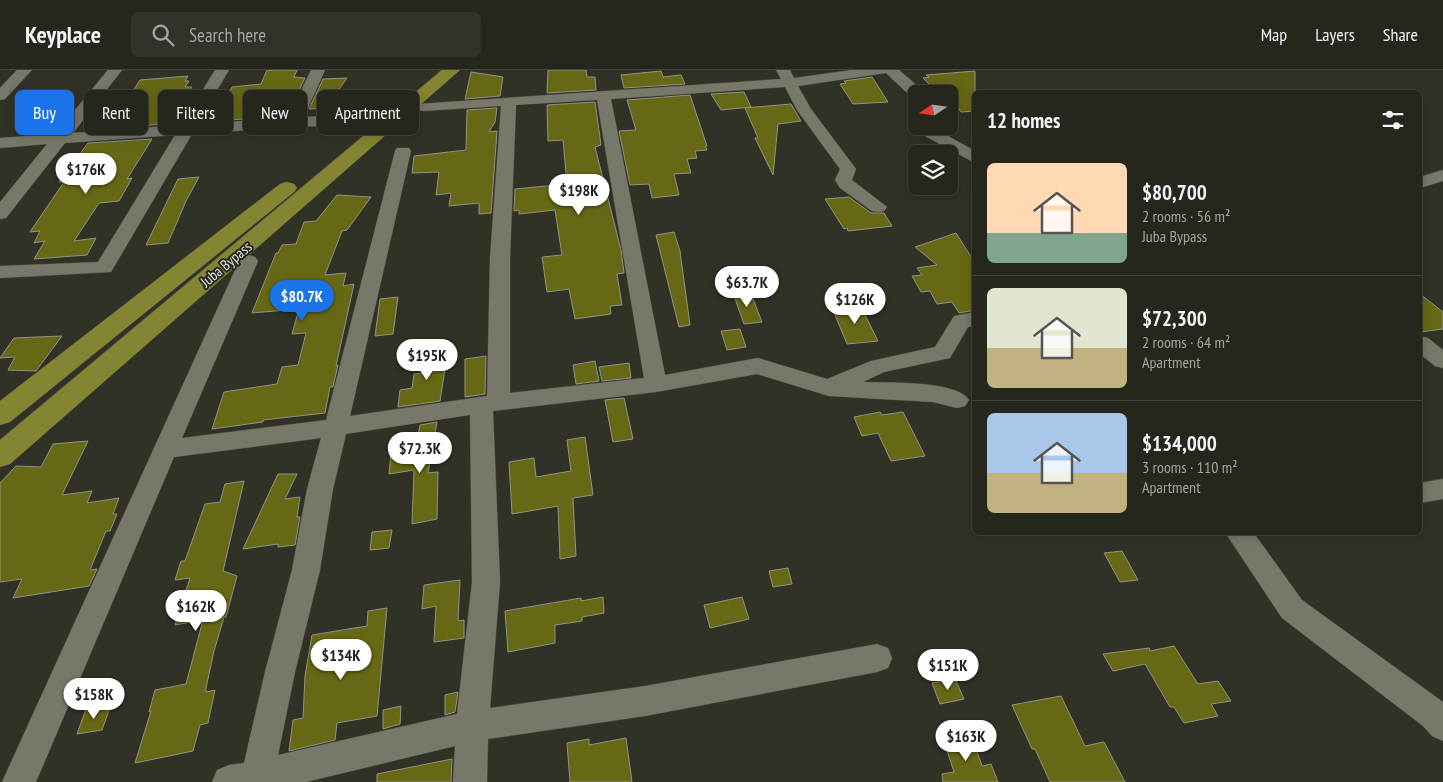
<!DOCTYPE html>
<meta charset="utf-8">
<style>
:root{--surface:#25261c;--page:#313229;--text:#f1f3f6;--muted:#a3a5a3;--line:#42433b;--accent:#1a73e8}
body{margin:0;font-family:"PT Sans Narrow",sans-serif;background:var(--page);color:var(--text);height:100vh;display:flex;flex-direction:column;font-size:19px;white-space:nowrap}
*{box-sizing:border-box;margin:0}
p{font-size:16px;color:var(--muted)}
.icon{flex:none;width:28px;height:28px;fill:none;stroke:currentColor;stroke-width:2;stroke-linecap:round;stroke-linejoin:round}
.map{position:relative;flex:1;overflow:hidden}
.sheet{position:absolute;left:972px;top:20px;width:450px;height:445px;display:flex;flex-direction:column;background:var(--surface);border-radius:8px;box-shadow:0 2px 12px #0003,0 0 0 1px var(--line)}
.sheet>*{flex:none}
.guide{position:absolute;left:15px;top:20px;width:475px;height:45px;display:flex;gap:10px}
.needle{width:32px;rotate:257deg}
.buttons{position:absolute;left:908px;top:15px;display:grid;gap:10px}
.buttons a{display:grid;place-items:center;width:50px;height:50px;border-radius:8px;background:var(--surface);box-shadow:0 2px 12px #0003,0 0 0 1px var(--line);font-size:25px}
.price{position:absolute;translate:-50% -42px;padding:0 11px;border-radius:18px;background:#fff;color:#222;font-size:16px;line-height:32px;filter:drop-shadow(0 1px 2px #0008)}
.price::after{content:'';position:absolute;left:50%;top:30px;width:15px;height:11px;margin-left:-8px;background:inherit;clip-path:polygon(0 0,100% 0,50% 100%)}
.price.active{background:var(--accent);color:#fff}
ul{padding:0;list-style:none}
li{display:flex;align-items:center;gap:15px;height:125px;padding:0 15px}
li+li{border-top:1px solid var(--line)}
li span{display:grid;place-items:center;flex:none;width:140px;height:100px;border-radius:8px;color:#555}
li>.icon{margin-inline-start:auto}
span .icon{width:60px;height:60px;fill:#fffc;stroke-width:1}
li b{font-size:21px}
h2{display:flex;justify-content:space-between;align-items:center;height:60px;padding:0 15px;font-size:21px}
.chip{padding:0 18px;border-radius:8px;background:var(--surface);box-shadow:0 2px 12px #0003,0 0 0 1px var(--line);font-size:18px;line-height:45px}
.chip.active{background:var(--accent);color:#fff}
header{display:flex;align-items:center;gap:30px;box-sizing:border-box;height:70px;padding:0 25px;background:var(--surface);border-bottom:1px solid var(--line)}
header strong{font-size:24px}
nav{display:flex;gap:28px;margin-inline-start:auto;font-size:18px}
.search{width:350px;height:45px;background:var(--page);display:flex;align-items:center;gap:12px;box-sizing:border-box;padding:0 18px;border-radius:8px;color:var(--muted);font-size:19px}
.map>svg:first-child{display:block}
</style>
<header>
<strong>Keyplace</strong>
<div class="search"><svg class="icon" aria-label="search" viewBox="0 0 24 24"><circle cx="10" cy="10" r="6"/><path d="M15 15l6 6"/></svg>Search here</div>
<nav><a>Map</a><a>Layers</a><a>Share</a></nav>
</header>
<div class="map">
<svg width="1443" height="712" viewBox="0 0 1443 712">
<rect width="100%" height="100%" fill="#313226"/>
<path fill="#676815" stroke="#929385" d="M267 0H297L294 7 305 8 289 41H278L276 47 213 51 232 17 261 14Z
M548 0H586L587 7H595L596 20 547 23Z
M661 1 663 7 681 5 685 14 624 18 621 5Z
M975 1V41L961 42 949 24 945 21 937 22 923 8 929 7 926 5Z
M471 2 503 7 500 26 465 29Z
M188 6 185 11H189L185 17H192L163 54 99 59 108 47H116L140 10Z
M872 7 888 32 853 34 840 14 846 13 844 11Z
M347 8 326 38 309 39 323 9Z
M744 22 751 37 721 40 711 24Z
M690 25 707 76H705L707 80 695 81 697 88 687 89 691 103 674 104 679 125 652 128 649 114 630 115 619 61 636 60 627 30Z
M595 32 601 75 595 77 621 180 624 203 617 204 622 235 610 236 611 244 575 249 569 219 547 222 542 187 562 185 555 140 519 144V140L514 141 515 119 567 114 563 70 548 71 547 35Z
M791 34 801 51 778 54 773 105 755 68H758L745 38Z
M497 38 495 52 489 62 497 61 491 143 479 144V133L449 136 451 123 436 125 439 102 412 103 414 86 466 80 467 40Z
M152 69 127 109 132 108 119 131 99 133 74 171 96 168 87 185 34 189 45 171 34 173 40 161 30 162 64 112H59L88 73Z
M199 107 186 131 168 173 146 175 178 109Z
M337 125 371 127 347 160 342 161 325 205 346 203 343 216 354 214 336 296 338 295 334 312 333 317H330L325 343 263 350V352L212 359 224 322 277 314 282 297 298 295 306 263 292 264 299 239 252 243 276 183H278L282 175 296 174 304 152 316 151Z
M849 127 871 143H884L892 156 848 161 847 158 844 159 825 129Z
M674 162 680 181 690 255 679 257 656 165Z
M956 163 975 193V240L959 243 952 232 937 234 930 221 921 222 912 206 922 205 917 198 937 195 915 177Z
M750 221 762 252 744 254 733 223Z
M1420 224 1443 242V259L1420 262Z
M398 227 393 264 375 266 380 229Z
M860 235 878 271 847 274 833 240H835L834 238Z
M740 259 746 277 727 280 721 261Z
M62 266 36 301 8 300 15 287 0 288 14 268Z
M449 274 440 331 398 337 400 320 412 318 414 304 430 302 431 277Z
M486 286 485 324 465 327V289Z
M595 291 599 311 576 314 573 295Z
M629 293 631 308 602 311 599 297Z
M624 328 633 369 613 372 605 330Z
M880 342 882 345 903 342 925 386 891 391 878 363 862 366 854 347Z
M437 352 428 403 438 402 437 449 412 454 414 400 389 404 391 383 415 380 420 355Z
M585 367 593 425 573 428 576 486 560 489 558 436 512 444 509 392 534 388 536 407 571 401 567 370Z
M88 371 62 425 92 421 87 433 119 428 113 444H117L110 461H106L90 500 97 499 89 516 13 528 22 509 0 512V413L16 396 41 397 53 374Z
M278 404H297L285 429 300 427 297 447H300L295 475 278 477V474L243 479Z
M244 411 223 501 237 506 226 547H224L214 581 206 618V622L215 620 208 653 200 655 193 681 135 693 151 641 149 642 155 620 186 614 203 550 175 555 190 508 175 510 181 491H185L205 434 220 432 225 414Z
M392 460 389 478 370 480 372 462Z
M1122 481 1138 510 1120 512 1104 483Z
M788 498 792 514 773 517 769 501Z
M460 510 458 551 464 550V568L434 572 436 536 422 539 424 515Z
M603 527 604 543 582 547V551L555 555V573L508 582 505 541 581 528V531Z
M742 527 749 549 710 558 704 535Z
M387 538 377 646 337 653 335 670 289 681 293 650 303 648 305 606 312 565 367 556 368 541Z
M1174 576 1198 614 1218 611 1231 631 1211 634 1218 646 1184 653 1174 637H1170L1145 594 1113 601 1103 584 1149 578 1150 581Z
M955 609 964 629 940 634 932 613Z
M458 622 455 642 445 645V625Z
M1061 626 1085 676 1104 672 1125 712H1050L1035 679H1032L1012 635Z
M111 635 102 660 77 664 86 639Z
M401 636 400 654 383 659V640Z
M971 664 982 696 991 694 998 712H943L942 704 954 702 943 668Z
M626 668 632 712H570L567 673 589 669V675Z
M452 689 451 712H377V704Z"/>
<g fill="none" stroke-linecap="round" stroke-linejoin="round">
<g stroke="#4d4e44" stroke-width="1">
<path id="minor" d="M17 0H32L5 29 0 30V18Z
M108 0H122L73 63 181 55 215 0H229L197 54 288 48 311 0H325L304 47 373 44 378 46 381 49 378 52 373 54 294 57 192 64 111 202 0 208V196L98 192 175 65 65 73 6 148 0 149V132L47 74 0 78V68L55 64Z
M776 0H790L794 8 852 0H899L927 24H916L915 27 905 21 886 3 798 16 811 39 856 99 852 110 887 137 884 141 878 142 872 141 840 118 835 110 840 99 797 40 785 17 611 29 665 305 758 288 827 309 871 291 935 277 954 246 975 242V256L968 257 950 288 884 302 863 312C885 313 957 310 969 330L965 336 957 338 933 332 829 326 757 304 656 322 493 341 500 512 490 638 645 616 877 574 888 578 892 588 888 598 877 602 645 646 488 669 487 712H453L455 676 306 712H212L217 700 229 695 244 693 265 602 292 500 307 419 321 368 174 387 36 712H2L241 187 248 185 255 187 258 191 182 368 326 350 395 81 397 78H409L411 81 350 346 487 326 490 188 501 36 423 41 418 40 416 37 418 34 781 9ZM597 30 644 308 510 323V188L516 35ZM470 345 472 512 457 644 278 685 295 602 320 500 333 419 346 364Z
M923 56H939V61L975 81V93L925 66 923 63Z
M1443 100V111L1420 118V107Z
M1420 266 1428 268 1443 280V298L1435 296 1420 284Z
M1443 409V429L1420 433V413Z
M1225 462H1253L1302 530 1443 632V671L1432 666 1423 656 1282 548Z"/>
</g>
<g stroke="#4d4e44" stroke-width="1">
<path id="major" d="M442 0H460L10 394 0 397V370Z
M287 112 294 114 297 118 294 122 10 352 0 355V331L280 114Z"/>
</g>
<use href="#minor" fill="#77786a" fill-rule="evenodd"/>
<use href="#major" fill="#848532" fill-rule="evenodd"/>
</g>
<g text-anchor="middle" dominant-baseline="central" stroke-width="4" stroke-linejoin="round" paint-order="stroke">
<g font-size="15" fill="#e0e1d9" stroke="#27281c">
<text transform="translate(226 194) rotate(-40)">Juba Bypass</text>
</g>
</g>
</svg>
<div class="buttons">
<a><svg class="needle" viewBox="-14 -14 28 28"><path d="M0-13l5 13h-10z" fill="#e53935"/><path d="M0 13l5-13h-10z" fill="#a3a5a3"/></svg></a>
<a><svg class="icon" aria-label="layers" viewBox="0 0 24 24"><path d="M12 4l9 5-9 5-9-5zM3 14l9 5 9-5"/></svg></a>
</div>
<b class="price" style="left:86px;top:125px">$176K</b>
<b class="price" style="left:579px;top:146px">$198K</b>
<b class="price" style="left:747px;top:238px">$63.7K</b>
<b class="price active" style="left:302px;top:252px">$80.7K</b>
<b class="price" style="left:855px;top:255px">$126K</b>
<b class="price" style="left:427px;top:311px">$195K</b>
<b class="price" style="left:420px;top:404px">$72.3K</b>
<b class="price" style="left:196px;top:562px">$162K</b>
<b class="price" style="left:341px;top:611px">$134K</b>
<b class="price" style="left:948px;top:621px">$151K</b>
<b class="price" style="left:94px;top:650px">$158K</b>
<b class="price" style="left:966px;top:692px">$163K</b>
<div class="guide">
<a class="chip active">Buy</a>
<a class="chip">Rent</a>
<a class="chip">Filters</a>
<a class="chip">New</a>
<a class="chip">Apartment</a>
</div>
<section class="sheet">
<h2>12 homes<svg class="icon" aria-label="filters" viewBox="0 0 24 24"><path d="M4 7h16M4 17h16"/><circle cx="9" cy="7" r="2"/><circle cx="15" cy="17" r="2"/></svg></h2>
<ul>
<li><span style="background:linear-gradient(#ffd9b3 70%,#7fa58c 0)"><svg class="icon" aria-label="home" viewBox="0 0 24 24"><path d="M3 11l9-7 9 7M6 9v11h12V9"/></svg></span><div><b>$80,700</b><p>2 rooms · 56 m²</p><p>Juba Bypass</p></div></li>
<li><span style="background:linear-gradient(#dfe7d0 60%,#c2b280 0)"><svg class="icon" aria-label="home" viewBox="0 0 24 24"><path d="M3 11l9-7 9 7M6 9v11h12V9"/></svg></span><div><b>$72,300</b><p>2 rooms · 64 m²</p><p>Apartment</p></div></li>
<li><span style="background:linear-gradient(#a9c7e8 60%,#c2b280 0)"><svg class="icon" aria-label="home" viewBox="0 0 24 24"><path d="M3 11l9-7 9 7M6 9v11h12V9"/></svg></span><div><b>$134,000</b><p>3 rooms · 110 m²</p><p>Apartment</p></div></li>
</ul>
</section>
</div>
